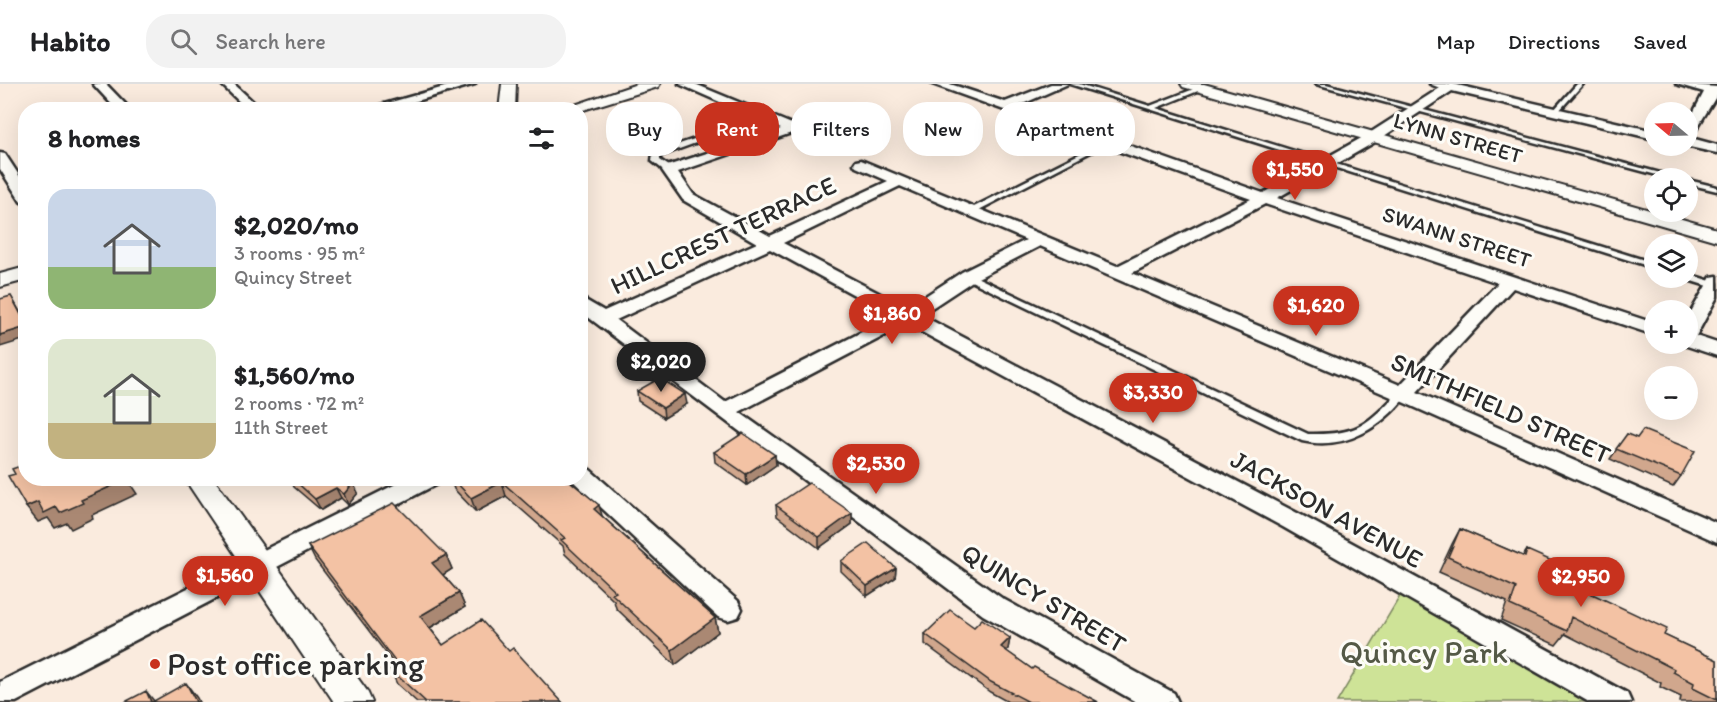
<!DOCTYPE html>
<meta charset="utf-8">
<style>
:root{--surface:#fff;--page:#f2f2f2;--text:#202124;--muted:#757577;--line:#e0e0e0;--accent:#c8321e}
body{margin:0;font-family:Itim,sans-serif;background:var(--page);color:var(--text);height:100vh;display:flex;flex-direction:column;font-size:22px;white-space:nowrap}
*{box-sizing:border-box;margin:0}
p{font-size:20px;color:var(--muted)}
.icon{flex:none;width:33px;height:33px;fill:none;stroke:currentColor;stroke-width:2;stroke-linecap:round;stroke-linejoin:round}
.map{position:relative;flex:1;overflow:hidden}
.drawer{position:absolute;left:18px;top:18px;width:570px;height:384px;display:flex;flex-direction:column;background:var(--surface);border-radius:24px;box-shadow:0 6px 24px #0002}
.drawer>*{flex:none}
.top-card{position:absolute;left:606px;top:18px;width:570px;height:54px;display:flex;gap:12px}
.needle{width:39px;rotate:289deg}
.tools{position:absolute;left:1644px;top:18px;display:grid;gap:12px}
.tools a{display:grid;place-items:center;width:54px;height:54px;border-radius:50%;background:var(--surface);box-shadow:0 6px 24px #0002;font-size:30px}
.price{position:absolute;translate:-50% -51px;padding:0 14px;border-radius:21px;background:var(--accent);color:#fff;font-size:20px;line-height:39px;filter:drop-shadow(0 2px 3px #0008)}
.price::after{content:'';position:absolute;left:50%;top:36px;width:18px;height:14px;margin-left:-9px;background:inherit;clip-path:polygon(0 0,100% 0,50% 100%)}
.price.current{background:#222;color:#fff}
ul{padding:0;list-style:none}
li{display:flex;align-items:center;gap:18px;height:150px;padding:0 30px}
li span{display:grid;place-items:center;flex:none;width:168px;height:120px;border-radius:18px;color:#555}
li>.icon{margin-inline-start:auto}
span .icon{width:72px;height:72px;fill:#fffc;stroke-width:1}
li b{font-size:26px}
h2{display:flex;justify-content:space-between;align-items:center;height:72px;padding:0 30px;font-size:26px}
.chip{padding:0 21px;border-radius:24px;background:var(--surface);box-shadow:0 6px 24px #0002;font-size:21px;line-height:54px}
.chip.current{background:var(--accent);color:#fff}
header{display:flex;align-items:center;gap:36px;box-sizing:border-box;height:84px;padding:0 30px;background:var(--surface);border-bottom:2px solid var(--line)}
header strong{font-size:28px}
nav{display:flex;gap:33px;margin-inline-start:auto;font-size:21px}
.search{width:420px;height:54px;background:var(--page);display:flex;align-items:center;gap:15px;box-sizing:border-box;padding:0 21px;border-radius:24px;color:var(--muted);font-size:22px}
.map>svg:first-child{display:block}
</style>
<header>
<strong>Habito</strong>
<div class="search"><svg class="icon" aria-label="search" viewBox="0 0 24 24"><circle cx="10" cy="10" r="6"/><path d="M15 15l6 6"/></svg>Search here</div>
<nav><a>Map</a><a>Directions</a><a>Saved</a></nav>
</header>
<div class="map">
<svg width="1717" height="618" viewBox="0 0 1717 618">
<rect width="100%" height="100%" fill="#faebde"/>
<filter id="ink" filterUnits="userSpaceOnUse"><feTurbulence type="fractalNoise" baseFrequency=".0167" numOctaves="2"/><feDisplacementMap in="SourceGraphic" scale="12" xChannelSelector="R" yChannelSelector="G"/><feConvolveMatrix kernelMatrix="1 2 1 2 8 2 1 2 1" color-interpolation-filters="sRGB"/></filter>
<g filter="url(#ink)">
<path fill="#cee397" stroke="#7c8761" stroke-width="1.5" d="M1406 502 1616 618H1337Z"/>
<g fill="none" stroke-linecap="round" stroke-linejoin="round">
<g stroke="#2b2b2b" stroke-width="5">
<path id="service" d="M1070 0H1079L1150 22 1199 3H1203V5L1156 24 1654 179V184Z
M1316 0H1326L1679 94H1668Z
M1577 0H1583L1557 29H1553V27Z
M762 32 767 33 660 72V76L672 84V88H666L652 77 653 69Z
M1107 56 1112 57 975 128H972L968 126Z
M1688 96 1717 103V107L1688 100Z
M968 189 1308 350C1358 351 1365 342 1399 308H1407L1408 310C1382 343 1346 367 1302 357L965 194V190Z
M1688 190 1717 199V205L1685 195 1684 194H1688Z"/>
</g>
<g stroke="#2b2b2b" stroke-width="5">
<path id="minor" d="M93 0H106L131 26H117Z
M221 0H234L262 26H248Z
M455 0H475L386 26H363Z
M679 0H695L794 41 805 38 812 42 678 88 693 110 770 152 888 97 856 83 854 80 856 77 861 76 1117 182 1251 115 932 0H950L1005 18 1051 0H1068L1018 22 1263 109 1365 52 1440 4 1430 0H1453L1654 47V55L1452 7 1375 58 1277 114 1654 239V251L1513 204 1417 308 1717 439V458L1396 315 1040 162 974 196 921 231 1301 431 1627 609 1631 618H1589L1283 443 907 240 739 328 1003 515 1174 609 1178 618H1136L983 531 580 227V213L604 227 757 159 683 116 662 86 664 83 781 45ZM900 102 1026 156 962 188 907 224 783 159ZM1265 120 1498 199 1400 301 1132 189ZM770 165 893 232 725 318 616 236Z
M1676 0 1717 3V11L1691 54 1717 61V69L1685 62H1688V39L1704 8Z
M0 69 5 70 26 102V120L21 118 0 85Z
M1717 192V213L1696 252 1717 259V272L1681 260H1688V233L1711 193Z
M580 382 588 384 738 517 742 525 738 533 728 536 718 533 572 396 580 394Z
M408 394H440L437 400 16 618H0V598Z"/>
</g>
<g stroke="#2b2b2b" stroke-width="4">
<path id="tertiary" d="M502 0H516L515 26H499Z
M637 0H660L658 3 580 27 560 26Z
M1181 0H1204L1717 145V157L1183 3Z
M26 183V196L0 203V190Z
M184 394H213L367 607 372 618H334Z"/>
</g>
<use href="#service" fill="#fdfcf7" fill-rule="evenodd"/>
<use href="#minor" fill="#fdfcf7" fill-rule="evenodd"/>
<use href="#tertiary" fill="#fdfcf7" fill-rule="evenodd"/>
</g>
<path fill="#d1a78d" stroke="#2b2b2b" stroke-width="1.5" d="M637 307 687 320 664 334 638 317Z
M1627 350 1681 392 1673 403 1610 375Z
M714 368 775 371 776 381 747 401 715 378Z
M290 394H348L353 399 358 409 348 421 341 414 321 426 294 403Z
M450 394H566L602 432 715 534 718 548 675 581 616 524 614 517 565 470 563 462 506 412 476 428 454 405Z
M776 421 852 429V440L819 464 777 432Z
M1460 445 1523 472 1527 466 1550 490 1664 551 1717 576V618H1680L1681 613 1660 603 1661 599 1565 550 1556 561 1501 536 1507 518 1439 488 1452 460Z
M308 462 446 471 452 485 443 491 459 509 465 523 430 544 443 561 509 567 562 618H417L397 600 390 585 395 581 315 476Z
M841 477 896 484 895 494 867 512 841 487Z
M974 543 1010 554 1008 565 1006 567 1032 585 1098 618H1008L990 608 925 560V550Z"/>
<path fill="#aa8873" stroke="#2b2b2b" stroke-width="1.5" d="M11 212 26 238V240Z
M26 243V255L0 263V251Z
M685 310 687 320 664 334 663 324Z
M775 371 776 381 747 401 746 390Z
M127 395 137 410 92 431 93 434 71 445 67 439 55 444 48 434 38 438 26 423 38 418 56 423 81 416Z
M502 398 506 412 476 428 471 414Z
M353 399 358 409 348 421 344 410Z
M336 404 341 414 321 426 315 415Z
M599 421 603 435 594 425Z
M852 429V440L819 464V453Z
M446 471 452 485 438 494 432 479Z
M896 484 895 494 867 512V502Z
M459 509 465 523 426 546 420 532Z
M715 534 718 548 675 581 672 566Z
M1010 554 1008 565 999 574 1001 563Z
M186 599 197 614 199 618H196Z
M146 607 155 618H151Z"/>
<path fill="#f3c2a4" stroke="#2b2b2b" stroke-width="1.5" d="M11 212 26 240V243L0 251V215Z
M660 294 685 310 663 324 637 307Z
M1643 346 1695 367 1681 392 1616 365 1627 350 1637 354Z
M743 349 775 371 746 390 714 368Z
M26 380V394L127 395 81 416 83 419 60 429 56 423 44 429 38 418 26 423 8 392 15 390 12 385Z
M292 394H348L353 399 344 410 336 404 315 415Z
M452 394H566L599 421 594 425 715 534 672 566 612 510 616 508 561 456 565 454 502 398 471 414Z
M809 399 852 429 819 453 776 421Z
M394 419 446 471 432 479 459 509 420 532 443 561 481 536 509 567 513 564 562 618H426L390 585 397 580 308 462Z
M1460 445 1525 473 1527 466 1554 478 1550 490 1667 545 1664 551 1717 576V616L1693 604 1694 599 1673 588 1674 585 1571 533 1567 547 1510 521 1516 504 1448 473Z
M868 459 896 484 867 502 841 477Z
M950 526 974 543 982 535 1010 554 1001 563 1032 585 1034 583 1098 618H1029L991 598 925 550Z
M186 599 196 618H152Z
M146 607 151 618H125Z"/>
</g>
<circle fill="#c8321e" stroke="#fdfcf7" stroke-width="2" cx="155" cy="580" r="6"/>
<g text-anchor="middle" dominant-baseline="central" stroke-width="6" stroke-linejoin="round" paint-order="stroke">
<g font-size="22" fill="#2b2b2b" stroke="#fdfcf7">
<text transform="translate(1458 54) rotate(16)">LYNN STREET</text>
<text transform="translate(1457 153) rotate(18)">SWANN STREET</text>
</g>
<g font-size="26" fill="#2b2b2b" stroke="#fdfcf7">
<text transform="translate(723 151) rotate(-25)">HILLCREST TERRACE</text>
<text transform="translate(1501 324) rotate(24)">SMITHFIELD STREET</text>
<text transform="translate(1327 425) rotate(29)">JACKSON AVENUE</text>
<text transform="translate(1044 514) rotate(31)">QUINCY STREET</text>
</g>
<g font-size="32" fill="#545946" stroke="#fdfcf7">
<text x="1424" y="568">Quincy Park</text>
</g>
<g font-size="32" fill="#2b2b2b" stroke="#fdfcf7" text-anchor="start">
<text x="167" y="580">Post office parking</text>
</g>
</g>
</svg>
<div class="tools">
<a><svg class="needle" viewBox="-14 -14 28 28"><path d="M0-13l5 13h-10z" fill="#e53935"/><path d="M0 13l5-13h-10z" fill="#757577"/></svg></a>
<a><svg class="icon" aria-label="locate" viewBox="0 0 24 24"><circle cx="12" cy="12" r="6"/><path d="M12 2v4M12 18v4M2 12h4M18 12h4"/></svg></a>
<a><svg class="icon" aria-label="layers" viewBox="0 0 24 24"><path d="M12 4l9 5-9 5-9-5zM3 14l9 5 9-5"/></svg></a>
<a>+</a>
<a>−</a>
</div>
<b class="price" style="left:1295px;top:117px">$1,550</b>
<b class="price" style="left:1316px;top:253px">$1,620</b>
<b class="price" style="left:892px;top:261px">$1,860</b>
<b class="price current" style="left:661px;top:309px">$2,020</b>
<b class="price" style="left:1153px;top:340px">$3,330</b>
<b class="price" style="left:876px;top:411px">$2,530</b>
<b class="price" style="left:225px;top:523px">$1,560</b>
<b class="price" style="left:1581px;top:524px">$2,950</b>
<div class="top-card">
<a class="chip">Buy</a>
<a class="chip current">Rent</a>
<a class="chip">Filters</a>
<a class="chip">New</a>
<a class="chip">Apartment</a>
</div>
<section class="drawer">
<h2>8 homes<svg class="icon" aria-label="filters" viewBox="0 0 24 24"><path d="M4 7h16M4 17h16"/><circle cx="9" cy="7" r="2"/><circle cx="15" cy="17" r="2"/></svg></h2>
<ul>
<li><span style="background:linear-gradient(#c9d6e8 65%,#8fb573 0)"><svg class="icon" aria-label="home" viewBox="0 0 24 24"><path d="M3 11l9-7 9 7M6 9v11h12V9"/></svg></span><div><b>$2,020/mo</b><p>3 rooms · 95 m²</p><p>Quincy Street</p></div></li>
<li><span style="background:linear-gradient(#dfe7d0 70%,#c2b280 0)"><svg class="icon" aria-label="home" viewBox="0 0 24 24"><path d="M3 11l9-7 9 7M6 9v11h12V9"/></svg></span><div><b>$1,560/mo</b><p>2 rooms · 72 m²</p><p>11th Street</p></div></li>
</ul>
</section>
</div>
